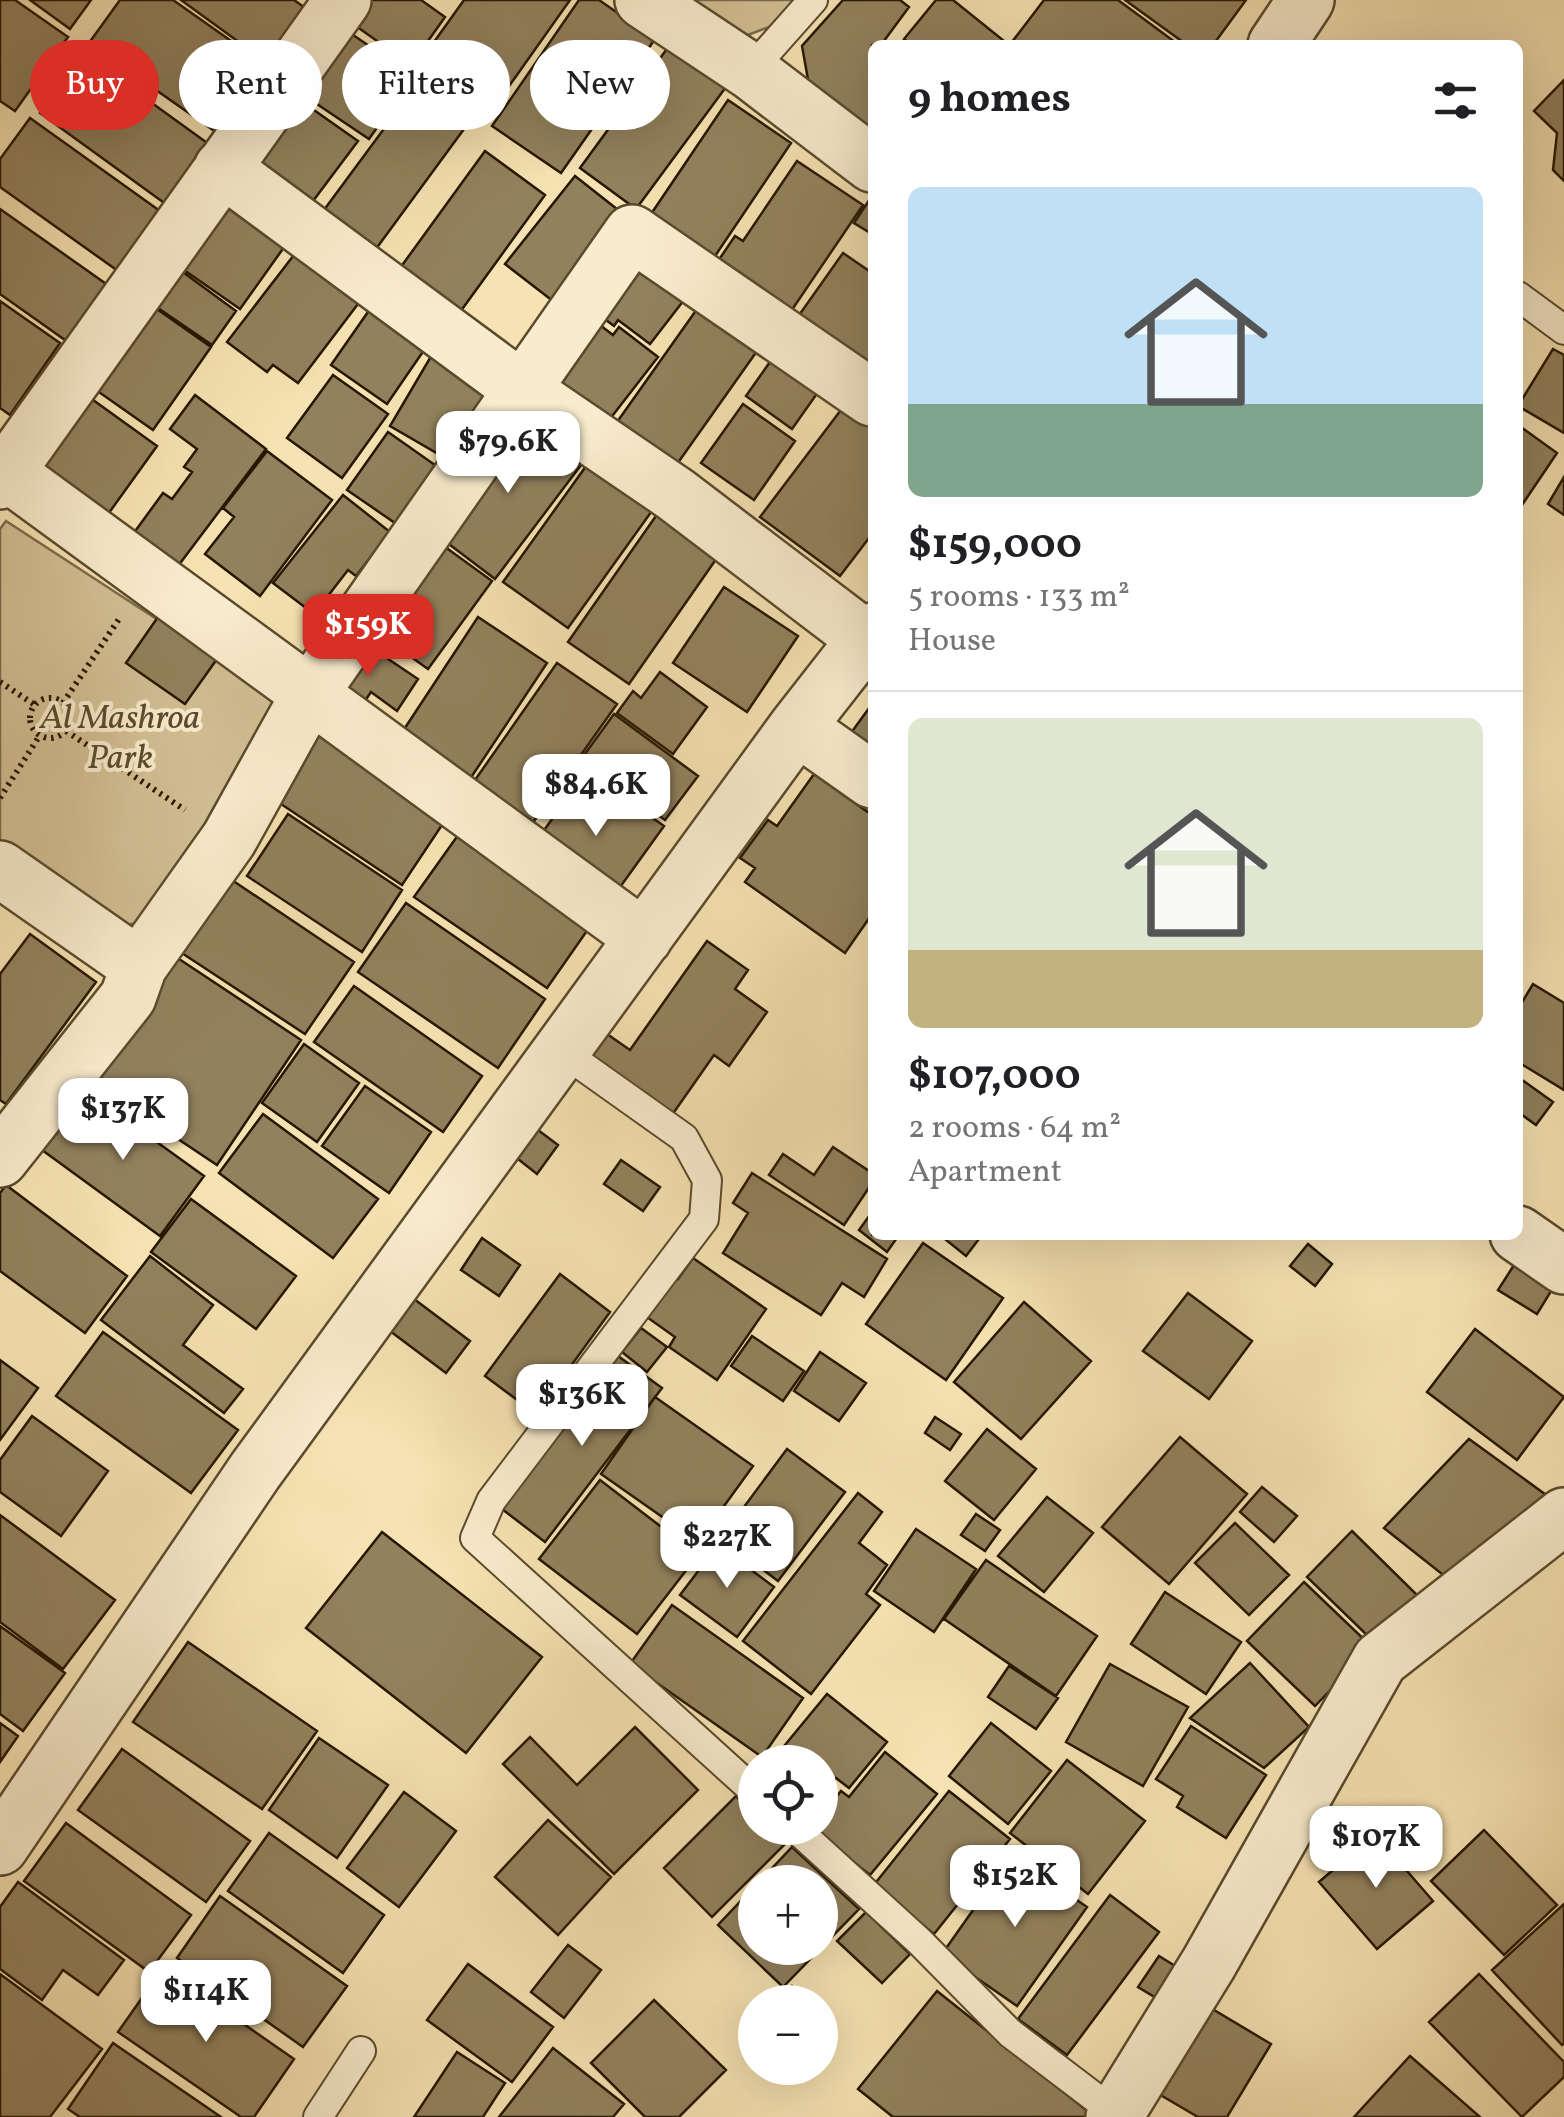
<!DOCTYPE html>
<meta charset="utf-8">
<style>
:root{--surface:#fff;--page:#f6f6f6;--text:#202124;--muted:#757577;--line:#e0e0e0;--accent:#d93025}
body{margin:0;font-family:Vollkorn,serif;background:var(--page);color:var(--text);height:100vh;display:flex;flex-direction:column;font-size:38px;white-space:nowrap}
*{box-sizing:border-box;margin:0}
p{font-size:32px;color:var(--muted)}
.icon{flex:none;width:55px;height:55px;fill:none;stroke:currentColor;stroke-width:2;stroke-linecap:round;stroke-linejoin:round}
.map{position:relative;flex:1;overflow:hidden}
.drawer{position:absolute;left:868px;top:40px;width:655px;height:1200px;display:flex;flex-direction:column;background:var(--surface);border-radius:15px;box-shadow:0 10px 40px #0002}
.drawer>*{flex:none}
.guide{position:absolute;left:30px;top:40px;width:688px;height:90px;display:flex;gap:20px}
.tools{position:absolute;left:738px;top:1745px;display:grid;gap:20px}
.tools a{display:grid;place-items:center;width:100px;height:100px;border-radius:50%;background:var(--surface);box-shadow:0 10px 40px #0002;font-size:50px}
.price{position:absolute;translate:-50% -85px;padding:0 22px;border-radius:20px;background:#fff;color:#222;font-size:32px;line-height:65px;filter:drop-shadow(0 2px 5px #0008)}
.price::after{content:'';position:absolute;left:50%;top:60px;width:30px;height:22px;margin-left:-15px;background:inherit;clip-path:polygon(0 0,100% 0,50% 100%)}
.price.current{background:var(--accent);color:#fff}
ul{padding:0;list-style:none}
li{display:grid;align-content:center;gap:20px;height:530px;padding:0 40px}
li+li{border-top:2px solid var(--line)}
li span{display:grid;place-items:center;height:310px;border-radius:15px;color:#555}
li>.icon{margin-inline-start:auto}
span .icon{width:180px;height:180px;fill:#fffc;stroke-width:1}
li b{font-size:42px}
h2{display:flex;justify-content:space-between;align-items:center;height:120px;padding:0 40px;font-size:42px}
.chip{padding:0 35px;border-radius:45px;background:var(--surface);box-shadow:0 10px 40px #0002;font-size:35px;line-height:90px}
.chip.current{background:var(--accent);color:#fff}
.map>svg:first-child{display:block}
</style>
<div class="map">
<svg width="1564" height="2117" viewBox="0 0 1564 2117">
<rect width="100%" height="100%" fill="#f6e2b2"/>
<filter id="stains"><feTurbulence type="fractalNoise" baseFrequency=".002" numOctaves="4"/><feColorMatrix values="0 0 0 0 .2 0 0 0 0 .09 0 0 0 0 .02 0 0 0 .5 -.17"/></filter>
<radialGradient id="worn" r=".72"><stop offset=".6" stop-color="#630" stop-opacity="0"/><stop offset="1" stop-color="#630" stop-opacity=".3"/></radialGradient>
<path fill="#d3bf94" stroke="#7c6b4a" stroke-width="2.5" d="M680 0H796L780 23 737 39Z
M6 521 287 704 144 921 111 929 0 849V529Z"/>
<path fill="#92815d" stroke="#261701" stroke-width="2.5" d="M0 0H15L68 37 15 111 0 101Z
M30 0H91L70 29Z
M120 0H173L271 69 223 137 89 43Z
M181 0H294L308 10 269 64Z
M360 0H421L445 17 411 65 346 19Z
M464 0H570L490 113 419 63Z
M579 0H599L655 39 561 173 492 126Z
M843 0H900L909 7 881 45H872V147L812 102 802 46Z
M936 0H953L1009 45H911L904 39Z
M1044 0H1118L1179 45H1015L1012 42Z
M1125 0H1246L1213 45H1187Z
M340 26 413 76 369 139 296 90Z
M669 46 726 87 636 209 580 168Z
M84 54 217 150 174 210 40 113Z
M423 76 475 114 373 253 321 214Z
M1564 80V181L1553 170 1557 133 1534 111Z
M294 96 358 141 307 209 246 164Z
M728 100 791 143 709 265 645 223Z
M30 118 167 216 125 276 0 187V159Z
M485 151 545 195 455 319 395 275Z
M797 161 863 205 783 323 710 273 735 236 743 241Z
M575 176 627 217 558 305 505 264Z
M226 190 292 236 240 309 174 263Z
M872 196V234L854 223Z
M0 209 112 288 72 345 0 294Z
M297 251 361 300 298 383 273 365 267 372 227 342Z
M843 253 872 273V386L790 328Z
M165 259 236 311 212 345 139 295Z
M632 262 684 300 650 344 618 320 614 326 594 311Z
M377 299 433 337 387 404 331 365Z
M144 300 211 347 153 430 86 383Z
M0 301 60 343 10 415 0 408Z
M702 302 762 344 670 474 610 432Z
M588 316 613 335 619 327 658 357 606 424 541 375Z
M784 342 830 375 792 429 746 396Z
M1553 349 1564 355V433L1518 406Z
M433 353 501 393 459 466 390 426Z
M333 375 388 414 342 478 287 438Z
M82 392 157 446 106 517 40 471Z
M195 395 266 449 169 578 125 545 163 493 172 499 192 472 184 467 197 449 170 429Z
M850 398 872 415V534L840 576 760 517Z
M743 404 795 441 754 500 701 463Z
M521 414 584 461 495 579 433 532Z
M1518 425 1557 453 1518 511Z
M388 432 452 477 411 534 347 490Z
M267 451 332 500 260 596 205 554 234 517 223 508Z
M589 462 654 508 568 628 503 582Z
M1564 477V515L1548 504Z
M343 495 390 532 356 576 348 570 314 614 273 583Z
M658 513 719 555 629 684 568 642Z
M430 536 492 581 428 669 366 625Z
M724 587 798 636 747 712 673 663Z
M158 617 217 659 185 704 126 663Z
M478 617 547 663 470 779 401 734Z
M357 638 418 679 397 711 371 692 356 714 321 690Z
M557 663 617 704 527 831 468 790Z
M660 672 707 707 673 754 617 713 633 691 641 698Z
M872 704V772L840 748Z
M614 714 698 776 665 820 582 758Z
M321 726 456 804 402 885 272 798Z
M586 771 664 826 605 908 528 853Z
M814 774 872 815V914L845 953 745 882 755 868 740 858 768 820 777 826Z
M288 814 402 890 362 952 247 876Z
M466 824 598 915 547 988 414 897Z
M214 868 354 962 305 1034 165 942Z
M406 903 545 999 498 1068 358 972Z
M30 934 96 982 6 1104 0 1100V974Z
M707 941 748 970 735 989 767 1012 729 1066 714 1055 672 1115 590 1057 607 1034 630 1050Z
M167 951 301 1040 217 1165 82 1075Z
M1533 984 1564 1003V1090L1518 1062V1009Z
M354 986 482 1076 443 1132 314 1042Z
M304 1044 359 1083 317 1142 262 1103Z
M1518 1077 1553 1102 1536 1125 1518 1112Z
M365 1086 431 1132 389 1193 322 1146Z
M86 1091 204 1176 160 1236 42 1150Z
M263 1114 378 1199 333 1258 219 1173Z
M534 1127 558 1145 537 1174 513 1155Z
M833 1147 872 1173V1183L844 1225 769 1175 783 1154 814 1175Z
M621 1160 660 1187 643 1211 604 1184Z
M752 1173 887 1259 864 1297 842 1283 821 1315 723 1253 748 1213 733 1203Z
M6 1185 127 1276 85 1333 0 1271V1193Z
M191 1199 296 1276 256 1329 151 1252Z
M872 1212V1235H899L887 1252 859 1230Z
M940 1235H982L966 1256Z
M482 1238 520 1265 499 1296 461 1270Z
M923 1243 1003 1298 946 1380 866 1324Z
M1308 1244 1332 1264 1315 1286 1290 1266Z
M150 1256 213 1305 183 1345 243 1389 224 1413 101 1320Z
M693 1258 766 1309 717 1380 669 1347 675 1337 644 1315 672 1275 678 1279Z
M1514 1265 1553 1288 1537 1314 1498 1290Z
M560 1274 610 1312 536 1414 485 1376Z
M1188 1293 1252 1341 1209 1399 1143 1351Z
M414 1299 470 1341 446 1373 390 1331Z
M1024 1302 1091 1361 1021 1439 954 1382Z
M641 1328 667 1347 647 1372 622 1352Z
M1475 1329 1564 1397 1517 1460 1427 1392Z
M103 1332 238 1430 191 1493 56 1396Z
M752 1336 804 1371 783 1401 731 1366Z
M820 1352 866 1383 839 1421 794 1391Z
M618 1356 662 1388 545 1542 502 1509Z
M0 1360 38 1388 0 1440Z
M655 1397 753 1466 698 1542 601 1474Z
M32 1416 108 1471 61 1536 0 1492V1460Z
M935 1417 961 1434 950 1450 925 1433Z
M987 1429 1036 1469 994 1520 945 1481Z
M1180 1437 1247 1494 1169 1584 1102 1527Z
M1469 1439 1549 1497 1447 1578 1384 1528Z
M787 1449 845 1492 778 1581 721 1538Z
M600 1480 698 1555 637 1634 539 1559Z
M1262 1487 1297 1516 1274 1542 1240 1512Z
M858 1493 882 1512 859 1543 887 1565 866 1594 880 1605 811 1694 743 1641Z
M1047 1497 1093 1533 1044 1592 998 1556Z
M976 1514 1000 1530 985 1551 961 1535Z
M0 1515 115 1600 63 1669 0 1622Z
M1235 1523 1289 1575 1249 1615 1195 1563Z
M916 1529 976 1569 934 1632 874 1591Z
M1352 1531 1417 1595 1372 1640 1307 1577Z
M382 1532 542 1657 466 1753 306 1628Z
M718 1545 774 1587 737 1637 680 1595Z
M986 1560 1097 1636 1056 1696 944 1619Z
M1304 1582 1372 1647 1315 1706 1247 1641Z
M1165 1592 1241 1642 1206 1694 1131 1644Z
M672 1605 803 1698 762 1757 630 1664Z
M0 1626 65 1673 23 1731 0 1714Z
M188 1642 317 1731 262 1809 133 1722Z
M1250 1663 1309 1727 1264 1768 1190 1718Z
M1110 1664 1188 1707 1143 1786 1066 1742Z
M1009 1666 1058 1698 1036 1729 988 1697Z
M827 1694 887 1742 849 1788 836 1778 820 1797V1762H771Z
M0 1723 18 1736 0 1762Z
M991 1723 1051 1771 1008 1824 949 1776Z
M1191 1726 1266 1775 1226 1838 1177 1807 1183 1796 1156 1779Z
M635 1727 698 1790 614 1874 503 1764 530 1737 577 1785Z
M319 1738 388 1785 337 1858 269 1810Z
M122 1749 250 1841 206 1902 78 1810Z
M885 1752 937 1794 870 1875 811 1828H820V1817L841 1791 849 1797Z
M1067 1760 1145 1821 1088 1894 1010 1833Z
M949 1791 1010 1839 934 1934 873 1886Z
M404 1792 456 1831 399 1907 347 1868Z
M736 1796 755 1815V1828H768L785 1844 712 1917 664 1868Z
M548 1820 611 1877 558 1935 495 1877Z
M66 1823 191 1915 149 1972 24 1881Z
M1484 1830 1557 1905 1504 1955 1431 1881Z
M269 1833 384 1915 343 1973 228 1891Z
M1375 1834 1433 1901 1377 1949 1319 1882Z
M792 1847 859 1909 783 1987 718 1925 755 1886V1948H820V1882H759Z
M1012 1855 1087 1907 1017 2006 942 1954Z
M18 1882 124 1960 98 1995 63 1970 42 2000 0 1969V1907Z
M1110 1895 1159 1932 1067 2055 1018 2019Z
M220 1896 347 1986 303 2047 177 1958Z
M1564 1904V2043L1562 2045 1492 1970Z
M866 1912 910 1954 882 1983 837 1941Z
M568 1945 601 1970 564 2018 531 1992Z
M1159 1956 1188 1974 1168 2005 1138 1987Z
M468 1964 553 2027 512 2082 427 2020Z
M163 1968 294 2059 254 2117H241L118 2032Z
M0 1974 102 2049 50 2117H0Z
M1479 1974 1564 2062V2077L1522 2117 1429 2022Z
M792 1986 810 2002H776Z
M937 1991 1095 2117H893L858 2089Z
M654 2000 726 2070 679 2117H645L591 2063Z
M1204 2004 1271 2044 1227 2117H1198L1152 2090Z
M113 2043 221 2117H80L68 2109Z
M553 2048 624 2104 613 2117H499Z
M457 2052 505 2083 483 2117H414Z
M1410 2056 1480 2117H1354Z"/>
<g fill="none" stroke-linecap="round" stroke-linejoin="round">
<g stroke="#5a4a2d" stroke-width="32">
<path id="service" d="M750 71 813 0
M1518 296 1564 330
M563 1052 684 1138 707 1180 704 1219 491 1501 475 1538 755 1792
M795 1828 919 1941 1010 2033 1114 2112
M318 2117 361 2051"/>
</g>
<g stroke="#5a4a2d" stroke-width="60">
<path id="minor" d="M643 0 750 71 872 164
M1276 45 1306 0
M222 168 524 391 675 494 867 640
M6 472 644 938
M0 481 343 0
M797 727 872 780
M0 869 139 966 128 997 0 1159
M139 966 229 839 309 695 632 233 872 398
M1518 1234 1564 1266
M0 1847 255 1471 797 727 872 631
M1114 2117 1209 1963 1380 1660 1564 1516"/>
</g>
<path stroke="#261701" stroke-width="6" stroke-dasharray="2.5 5" stroke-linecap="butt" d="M0 682 35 705
M30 718a20 20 0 1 1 40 0a20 20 0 1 1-40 0Z
M63 703 121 616
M66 731 185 810
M0 798 40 735"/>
<use href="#service" stroke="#f9eccd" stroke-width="28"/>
<use href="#minor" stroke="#f9eccd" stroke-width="55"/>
</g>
<g text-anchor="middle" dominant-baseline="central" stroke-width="8" stroke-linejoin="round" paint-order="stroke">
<g font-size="35" font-style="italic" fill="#5a492d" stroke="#f9eccd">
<text x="120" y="719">Al Mashroa<tspan x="120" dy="40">Park</tspan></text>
</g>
</g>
<rect width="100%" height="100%" filter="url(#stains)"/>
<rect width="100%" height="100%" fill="url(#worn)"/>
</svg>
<div class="tools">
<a><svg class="icon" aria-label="locate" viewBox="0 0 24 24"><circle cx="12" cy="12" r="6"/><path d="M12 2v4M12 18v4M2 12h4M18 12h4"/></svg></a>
<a>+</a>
<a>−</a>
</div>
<b class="price" style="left:508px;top:496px">$79.6K</b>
<b class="price current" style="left:368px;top:679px">$159K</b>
<b class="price" style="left:596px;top:839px">$84.6K</b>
<b class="price" style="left:123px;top:1163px">$137K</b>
<b class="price" style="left:582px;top:1449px">$136K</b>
<b class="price" style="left:727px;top:1591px">$227K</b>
<b class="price" style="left:1376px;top:1891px">$107K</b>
<b class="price" style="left:1015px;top:1930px">$152K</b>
<b class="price" style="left:206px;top:2045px">$114K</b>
<div class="guide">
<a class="chip current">Buy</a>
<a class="chip">Rent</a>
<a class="chip">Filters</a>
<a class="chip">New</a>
</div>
<section class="drawer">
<h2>9 homes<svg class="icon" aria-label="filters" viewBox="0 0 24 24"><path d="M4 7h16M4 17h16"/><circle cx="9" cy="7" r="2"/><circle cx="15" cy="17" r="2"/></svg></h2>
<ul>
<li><span style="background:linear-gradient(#bfe0f5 70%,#7fa58c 0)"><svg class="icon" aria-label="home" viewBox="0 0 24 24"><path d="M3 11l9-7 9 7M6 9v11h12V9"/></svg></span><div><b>$159,000</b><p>5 rooms · 133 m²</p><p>House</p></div></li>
<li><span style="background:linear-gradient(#dfe7d0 75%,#c2b280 0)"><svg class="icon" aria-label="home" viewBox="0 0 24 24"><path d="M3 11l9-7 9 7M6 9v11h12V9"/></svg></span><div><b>$107,000</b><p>2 rooms · 64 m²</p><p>Apartment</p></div></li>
</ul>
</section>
</div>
